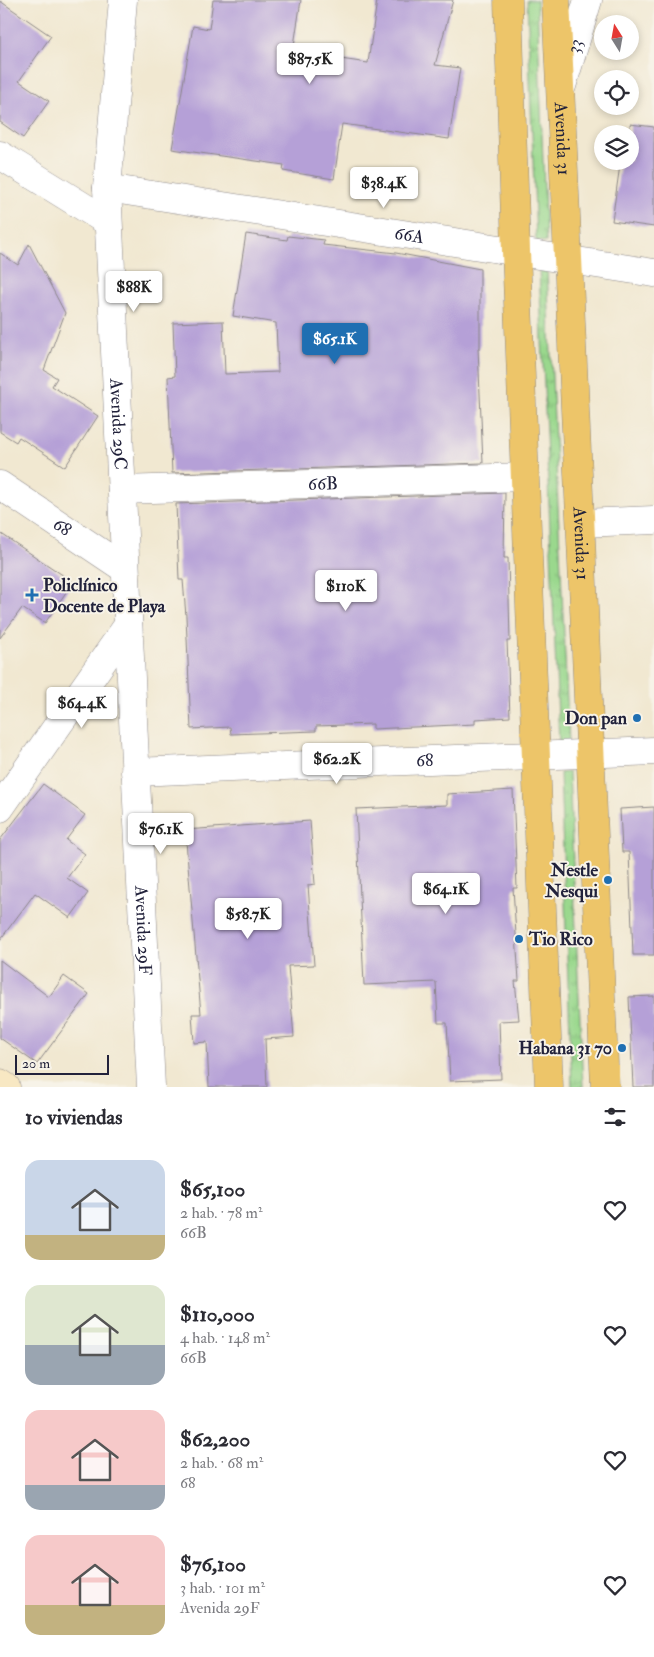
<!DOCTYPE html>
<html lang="es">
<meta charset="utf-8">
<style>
:root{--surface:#fff;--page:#f2f2f3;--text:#2b2b33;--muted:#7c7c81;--accent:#1f6fb2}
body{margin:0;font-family:"IM FELL Double Pica",serif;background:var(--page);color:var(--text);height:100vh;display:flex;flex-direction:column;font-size:19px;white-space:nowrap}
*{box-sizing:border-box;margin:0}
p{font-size:16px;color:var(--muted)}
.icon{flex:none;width:28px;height:28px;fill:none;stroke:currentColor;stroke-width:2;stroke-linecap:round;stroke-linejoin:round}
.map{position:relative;height:1087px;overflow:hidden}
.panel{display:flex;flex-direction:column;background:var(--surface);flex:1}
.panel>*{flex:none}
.needle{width:32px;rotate:349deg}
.buttons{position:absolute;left:594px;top:15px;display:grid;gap:10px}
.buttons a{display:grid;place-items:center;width:45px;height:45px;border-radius:50%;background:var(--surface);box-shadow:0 2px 8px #0003;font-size:25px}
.scale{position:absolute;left:15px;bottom:12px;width:94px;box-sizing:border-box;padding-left:5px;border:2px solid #22223b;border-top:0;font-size:14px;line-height:18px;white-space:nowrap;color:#22223b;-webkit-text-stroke:4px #f7f3e8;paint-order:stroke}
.price{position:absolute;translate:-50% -42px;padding:0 11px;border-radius:5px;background:#fff;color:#222;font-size:16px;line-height:32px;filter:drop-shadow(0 1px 2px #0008)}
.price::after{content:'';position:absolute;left:50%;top:30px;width:15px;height:11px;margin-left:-8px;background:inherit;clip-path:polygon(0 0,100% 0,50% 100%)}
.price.current{background:var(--accent);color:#fff}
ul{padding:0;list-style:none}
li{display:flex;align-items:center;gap:15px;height:125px;padding:0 25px}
li span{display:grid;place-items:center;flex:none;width:140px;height:100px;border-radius:15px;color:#555}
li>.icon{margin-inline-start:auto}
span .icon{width:60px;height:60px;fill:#fffc;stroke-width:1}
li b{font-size:21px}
h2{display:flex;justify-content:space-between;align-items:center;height:60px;padding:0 25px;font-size:21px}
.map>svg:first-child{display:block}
</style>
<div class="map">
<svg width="654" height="1087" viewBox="0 0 654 1087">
<defs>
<pattern id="grass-tufts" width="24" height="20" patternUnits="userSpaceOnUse" patternTransform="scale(1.25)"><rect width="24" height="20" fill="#9ad88d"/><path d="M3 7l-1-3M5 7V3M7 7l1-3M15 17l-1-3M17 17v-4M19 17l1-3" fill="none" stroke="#84b97b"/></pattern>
</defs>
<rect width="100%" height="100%" fill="#f7f3e8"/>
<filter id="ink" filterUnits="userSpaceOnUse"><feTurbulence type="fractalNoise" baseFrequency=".02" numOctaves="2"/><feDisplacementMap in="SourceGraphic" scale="10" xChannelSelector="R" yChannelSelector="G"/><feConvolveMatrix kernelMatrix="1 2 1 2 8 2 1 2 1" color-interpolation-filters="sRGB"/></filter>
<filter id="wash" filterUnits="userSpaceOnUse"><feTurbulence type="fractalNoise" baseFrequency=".0096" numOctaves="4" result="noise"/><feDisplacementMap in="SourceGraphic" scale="20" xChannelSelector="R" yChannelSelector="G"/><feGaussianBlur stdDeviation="1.12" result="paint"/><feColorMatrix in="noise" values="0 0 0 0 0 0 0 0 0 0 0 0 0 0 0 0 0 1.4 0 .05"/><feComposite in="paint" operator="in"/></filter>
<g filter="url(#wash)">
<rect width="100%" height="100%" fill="#f1e8d1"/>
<path fill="url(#grass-tufts)" stroke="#5e7d64" d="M527 0H537L546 242 536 241Z
M539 268H547L569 743H559Z
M569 772 583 1087H572L560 773Z"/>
<g id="blocks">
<path fill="#b5a0d7" d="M213 0H301L293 52 368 63 377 0H453L435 65 460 68 449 139 342 124 334 179 283 171 284 165 172 149 193 26 209 29Z
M0 1 51 36 19 81 49 101 23 138 0 122Z
M630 124 654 127V227L612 221 620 165 624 166 625 161H630Z
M246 234 287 240 288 236 324 240 323 245 396 253 480 269V348H478L483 463 172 473 168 377 175 376 173 323 223 321 225 374 278 372 276 323 233 316Z
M29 244 65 313 44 370 57 378 52 386 98 416 65 467 19 437 16 442 0 432V253L18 265Z
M505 493 504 558H508L510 641H507L510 717 475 719V724L373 729V724L316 726V731L231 734 230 727 191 729 186 616 183 580H179L176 504Z
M0 533 73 582 45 623 22 608 0 638Z
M43 784 85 815 66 840 85 854 67 878 88 893 70 918 35 893 0 940V840Z
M513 790 517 888H513L519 981H515L519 1020 499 1021 501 1079 450 1081 447 1023H438L436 982 364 985 356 809 447 805V794Z
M654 807V955H633L629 852H622L620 809Z
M310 821 315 884 308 885 314 965 288 966 294 1037 265 1039 267 1087H209L207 1042 194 1043 192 1014H201L185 830Z
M0 960 49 997 64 976 89 994 37 1064 0 1038Z
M654 996V1087H633L629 997Z"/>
</g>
</g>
<g filter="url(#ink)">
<use href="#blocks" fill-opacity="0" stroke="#8a8586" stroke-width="1"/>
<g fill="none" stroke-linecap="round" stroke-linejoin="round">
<g stroke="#8a8586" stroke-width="29">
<g id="minor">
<path id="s1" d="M562 86 588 0"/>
<path d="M0 155 108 222"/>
<path id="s2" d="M107 188 654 273"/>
<path id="s3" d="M0 485 125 569"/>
<path id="s4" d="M122 490 524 477"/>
<path d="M582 523 654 520"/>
<path id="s5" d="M135 772 654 751"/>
<path d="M0 808 128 625"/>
</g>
</g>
<g stroke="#8a8586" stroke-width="29">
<g id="tertiary">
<path id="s6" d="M123 0 107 188 151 1087"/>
</g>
</g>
<g stroke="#8a8586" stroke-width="29">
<path id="secondary" d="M0 1083 6 1087"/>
</g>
<g stroke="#8a8586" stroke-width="29">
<g id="primary">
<path d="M508 0 516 251 549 1087"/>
<path id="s7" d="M556 0C573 362 590 725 605 1087"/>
</g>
</g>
<use href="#minor" stroke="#fff" stroke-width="28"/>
<use href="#tertiary" stroke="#fff" stroke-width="28"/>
<use href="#secondary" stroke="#f8e8c3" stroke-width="28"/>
<use href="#primary" stroke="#edc569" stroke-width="28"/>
</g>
</g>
<g fill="#1f6fb2" stroke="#f7f3e8" stroke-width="2">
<path d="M29.5 587.5h5v5h5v5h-5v5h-5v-5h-5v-5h5z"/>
<circle cx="637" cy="718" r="5"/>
<circle cx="608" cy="880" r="5"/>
<circle cx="519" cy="939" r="5"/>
<circle cx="622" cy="1048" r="5"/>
</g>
<g text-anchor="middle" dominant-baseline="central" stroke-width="4" stroke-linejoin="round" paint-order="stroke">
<g font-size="18" fill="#22223b" stroke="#f7f3e8">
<text stroke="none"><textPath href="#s1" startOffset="42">33</textPath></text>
<text stroke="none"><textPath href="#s7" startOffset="139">Avenida 31</textPath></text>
<text stroke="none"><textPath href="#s2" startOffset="306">66A</textPath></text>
<text stroke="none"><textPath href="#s6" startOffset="425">Avenida 29C</textPath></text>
<text stroke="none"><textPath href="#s4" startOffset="201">66B</textPath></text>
<text stroke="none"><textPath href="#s3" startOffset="75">68</textPath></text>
<text stroke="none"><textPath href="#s7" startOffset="544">Avenida 31</textPath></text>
<text stroke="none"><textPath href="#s5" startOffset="290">68</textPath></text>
<text stroke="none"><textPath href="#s6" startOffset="932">Avenida 29F</textPath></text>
</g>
<g font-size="18" font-weight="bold" fill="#22223b" stroke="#f7f3e8" text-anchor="end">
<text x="43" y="585" text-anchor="start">Policlínico<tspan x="43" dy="21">Docente de Playa</tspan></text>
<text x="627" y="718">Don pan</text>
<text x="598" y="870">Nestle<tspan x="598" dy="21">Nesqui</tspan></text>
<text x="529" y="939" text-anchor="start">Tio Rico</text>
<text x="612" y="1048">Habana 31 70</text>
</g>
</g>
</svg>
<div class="buttons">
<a><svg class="needle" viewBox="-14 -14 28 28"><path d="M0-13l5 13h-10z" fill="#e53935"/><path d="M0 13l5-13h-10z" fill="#7c7c81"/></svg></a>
<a><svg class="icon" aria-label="locate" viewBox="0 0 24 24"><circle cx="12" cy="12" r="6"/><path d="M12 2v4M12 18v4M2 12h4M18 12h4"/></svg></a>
<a><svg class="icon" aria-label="layers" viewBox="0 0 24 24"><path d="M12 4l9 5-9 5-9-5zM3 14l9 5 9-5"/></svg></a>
</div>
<div class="scale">20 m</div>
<b class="price" style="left:310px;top:85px">$87.5K</b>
<b class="price" style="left:384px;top:209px">$38.4K</b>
<b class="price" style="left:134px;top:313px">$88K</b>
<b class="price current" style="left:335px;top:365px">$65.1K</b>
<b class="price" style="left:346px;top:612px">$110K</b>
<b class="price" style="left:82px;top:729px">$64.4K</b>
<b class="price" style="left:337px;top:785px">$62.2K</b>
<b class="price" style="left:161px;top:855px">$76.1K</b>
<b class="price" style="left:446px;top:915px">$64.1K</b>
<b class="price" style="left:248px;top:940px">$58.7K</b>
</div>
<section class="panel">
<h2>10 viviendas<svg class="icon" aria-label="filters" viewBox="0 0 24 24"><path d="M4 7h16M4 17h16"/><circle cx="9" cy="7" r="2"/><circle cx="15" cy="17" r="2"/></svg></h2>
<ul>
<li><span style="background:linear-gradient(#c9d6e8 75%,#c2b280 0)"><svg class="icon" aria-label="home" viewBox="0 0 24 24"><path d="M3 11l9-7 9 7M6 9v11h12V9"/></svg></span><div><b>$65,100</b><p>2 hab. · 78 m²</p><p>66B</p></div><svg class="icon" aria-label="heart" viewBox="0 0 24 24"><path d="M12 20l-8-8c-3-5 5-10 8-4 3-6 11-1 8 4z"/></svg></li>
<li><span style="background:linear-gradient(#dfe7d0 60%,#9aa5b1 0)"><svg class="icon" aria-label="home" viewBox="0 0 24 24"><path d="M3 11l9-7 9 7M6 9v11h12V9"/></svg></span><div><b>$110,000</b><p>4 hab. · 148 m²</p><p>66B</p></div><svg class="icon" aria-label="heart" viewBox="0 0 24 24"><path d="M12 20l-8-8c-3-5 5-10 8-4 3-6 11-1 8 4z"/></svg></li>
<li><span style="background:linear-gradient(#f6c9c9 75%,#9aa5b1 0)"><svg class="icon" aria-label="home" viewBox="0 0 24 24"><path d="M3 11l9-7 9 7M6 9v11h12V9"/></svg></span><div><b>$62,200</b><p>2 hab. · 68 m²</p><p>68</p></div><svg class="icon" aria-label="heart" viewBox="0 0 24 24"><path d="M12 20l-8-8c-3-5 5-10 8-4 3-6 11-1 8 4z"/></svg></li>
<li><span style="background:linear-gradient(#f6c9c9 70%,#c2b280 0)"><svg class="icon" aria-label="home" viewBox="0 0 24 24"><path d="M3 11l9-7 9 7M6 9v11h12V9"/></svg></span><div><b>$76,100</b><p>3 hab. · 101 m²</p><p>Avenida 29F</p></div><svg class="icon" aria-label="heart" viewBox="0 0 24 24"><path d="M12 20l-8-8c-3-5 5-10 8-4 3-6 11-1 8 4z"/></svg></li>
</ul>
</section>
